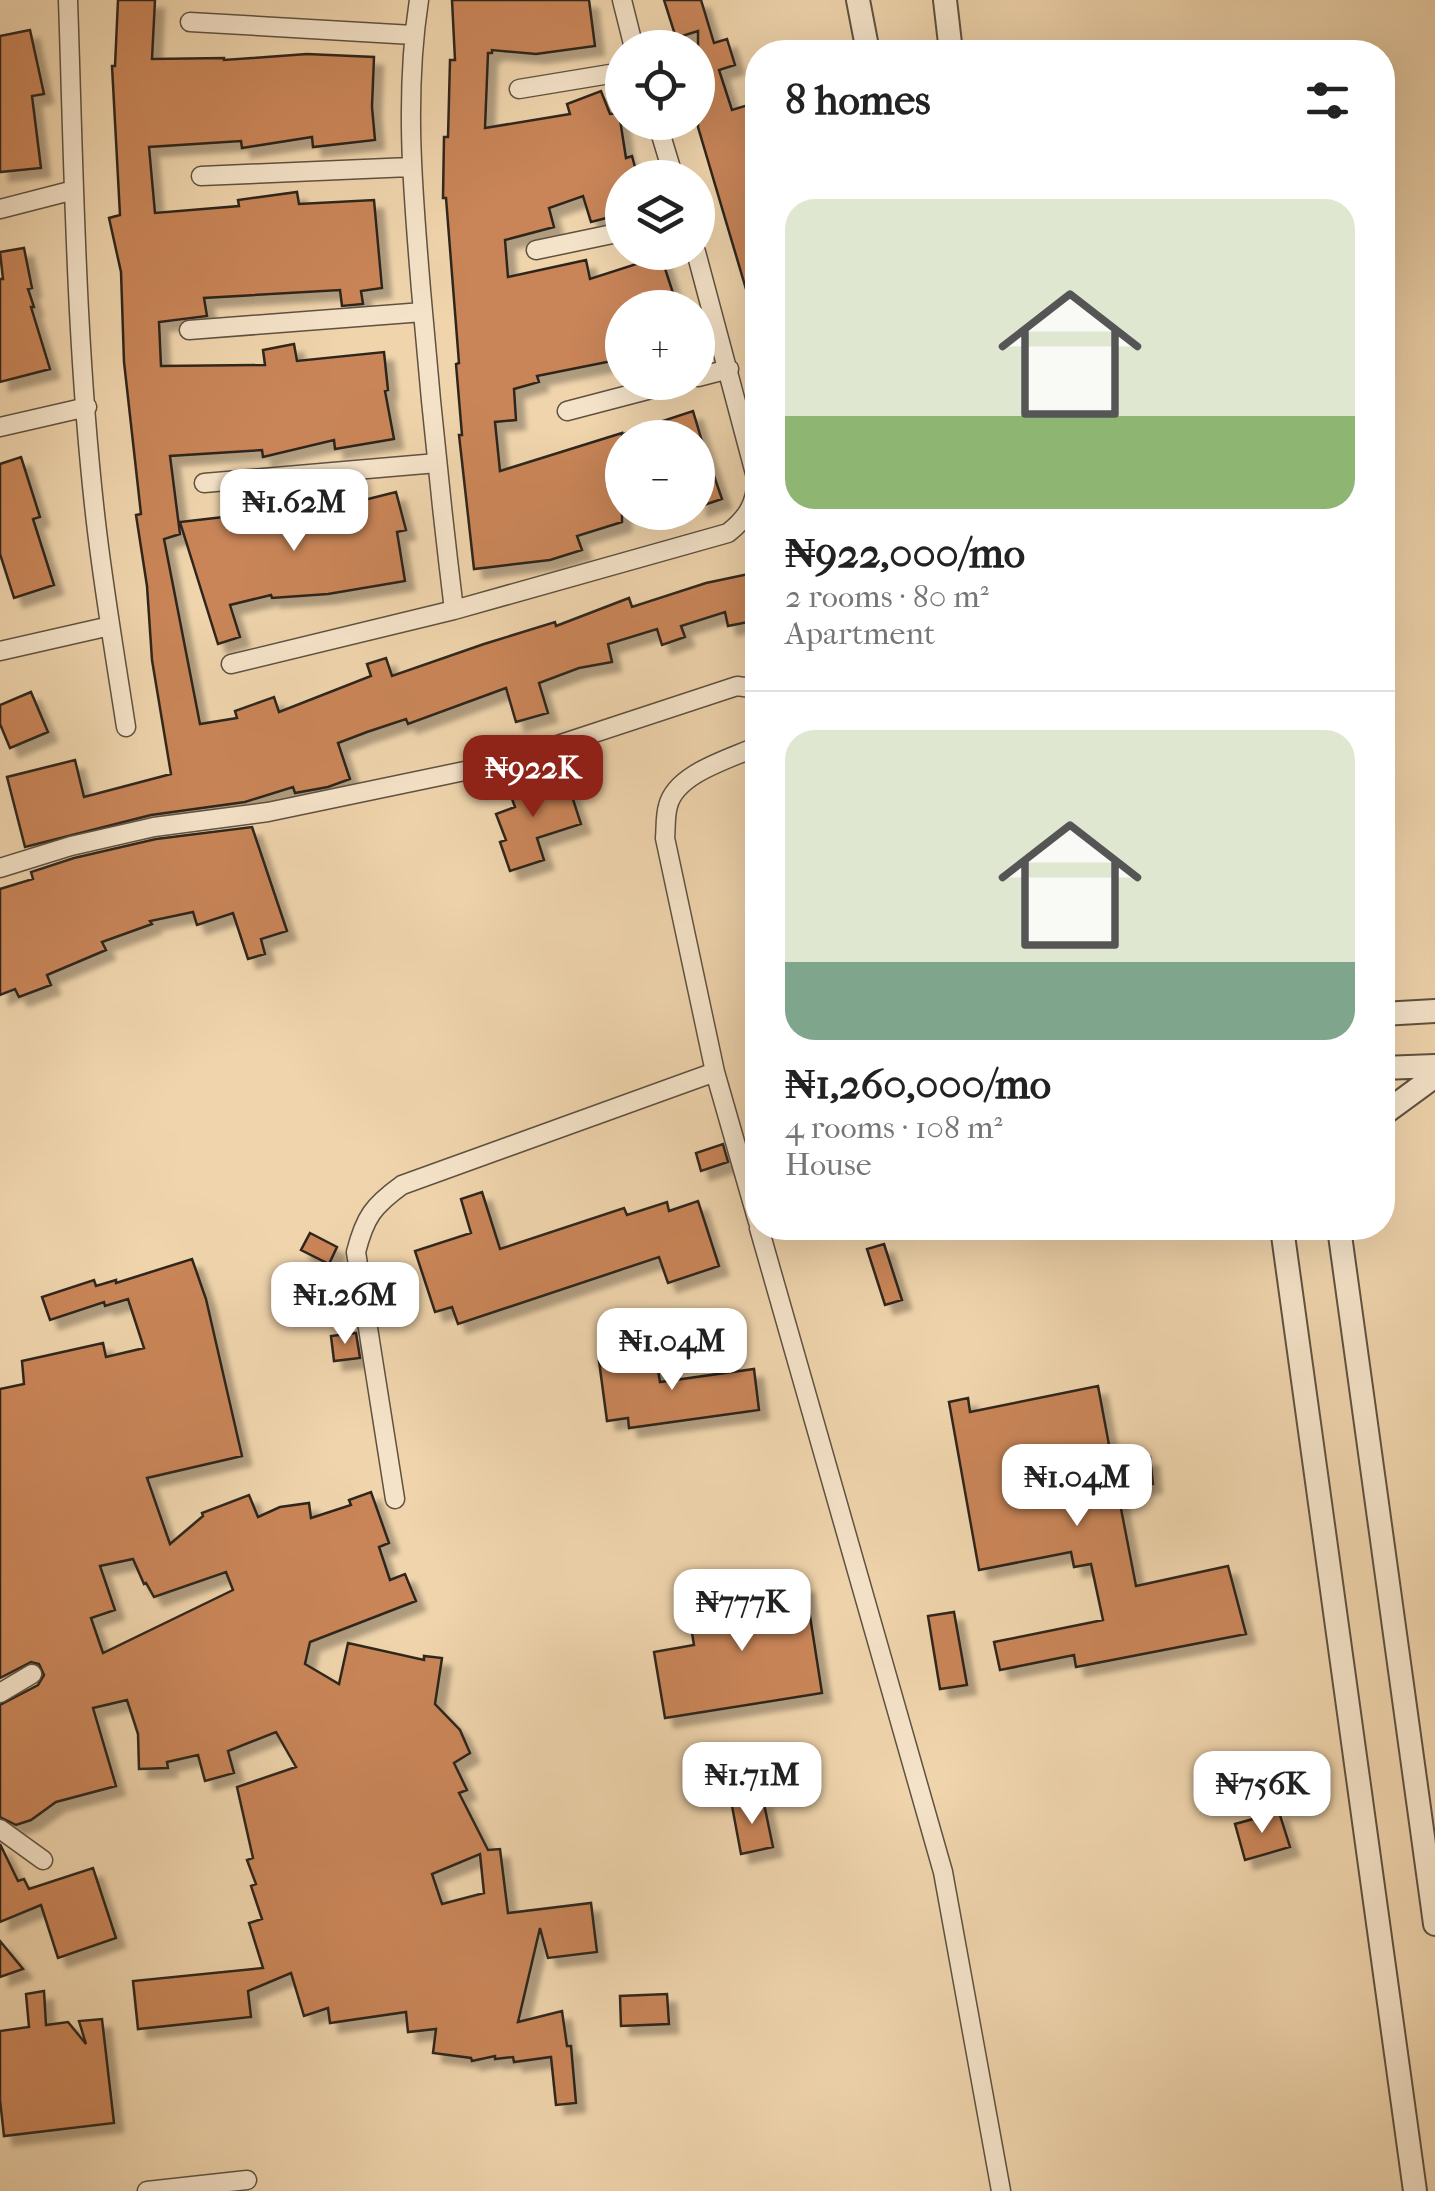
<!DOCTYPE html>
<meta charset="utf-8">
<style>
:root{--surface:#fff;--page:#f2f2f2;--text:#222;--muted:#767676;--line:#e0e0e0;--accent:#8f2418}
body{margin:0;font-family:"IM FELL French Canon",serif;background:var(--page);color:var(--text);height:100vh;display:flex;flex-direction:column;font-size:38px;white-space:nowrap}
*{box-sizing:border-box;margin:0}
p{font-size:32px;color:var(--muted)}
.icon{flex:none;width:55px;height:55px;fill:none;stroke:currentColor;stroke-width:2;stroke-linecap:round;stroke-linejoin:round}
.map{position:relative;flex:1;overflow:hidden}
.side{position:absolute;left:745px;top:40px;width:650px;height:1200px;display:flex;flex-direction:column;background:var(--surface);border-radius:40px;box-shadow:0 10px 40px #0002}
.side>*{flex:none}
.buttons{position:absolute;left:605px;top:30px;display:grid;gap:20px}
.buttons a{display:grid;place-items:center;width:110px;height:110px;border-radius:50%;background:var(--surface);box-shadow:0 10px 40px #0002;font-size:50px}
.price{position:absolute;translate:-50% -85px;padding:0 22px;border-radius:20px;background:#fff;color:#222;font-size:32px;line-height:65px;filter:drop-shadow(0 2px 5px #0008)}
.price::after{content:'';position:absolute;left:50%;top:60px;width:30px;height:22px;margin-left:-15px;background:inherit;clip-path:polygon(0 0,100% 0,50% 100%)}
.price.selected{background:var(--accent);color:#fff}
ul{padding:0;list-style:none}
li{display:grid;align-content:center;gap:20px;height:530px;padding:0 40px}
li+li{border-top:2px solid var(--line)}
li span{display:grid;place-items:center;height:310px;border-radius:30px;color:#555}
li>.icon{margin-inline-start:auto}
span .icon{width:180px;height:180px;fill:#fffc;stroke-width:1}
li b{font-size:42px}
h2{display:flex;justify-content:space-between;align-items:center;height:120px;padding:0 40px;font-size:42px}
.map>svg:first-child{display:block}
</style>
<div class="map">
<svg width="1435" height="2191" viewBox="0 0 1435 2191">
<defs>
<filter id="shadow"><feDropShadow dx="9" dy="9" stdDeviation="2.5" flood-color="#0004"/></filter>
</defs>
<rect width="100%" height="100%" fill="#efd4ac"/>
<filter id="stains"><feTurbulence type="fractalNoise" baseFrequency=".002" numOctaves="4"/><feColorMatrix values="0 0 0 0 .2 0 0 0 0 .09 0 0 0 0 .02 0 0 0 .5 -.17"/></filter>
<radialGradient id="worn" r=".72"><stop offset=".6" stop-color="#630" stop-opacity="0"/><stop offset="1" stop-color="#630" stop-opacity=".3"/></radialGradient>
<path fill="#c98559" stroke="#2f261d" stroke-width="2.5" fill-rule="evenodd" filter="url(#shadow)" d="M118 0H155L152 59 224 58V60L307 54 374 57 372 107 375 140 313 147 312 137 242 148 241 141 149 147 155 213 239 206 238 200 297 192 299 204 374 200 382 288 361 291 363 304 342 306 340 290 204 298 207 316 159 322 161 366 265 365 263 350 294 344 297 361 384 352 388 390 385 391 394 439 335 449 334 440 263 457 262 450 170 456 180 534 164 539 200 724 237 718 235 711 274 697 279 712 371 676 367 664 386 658 392 676 484 644 555 622 556 626 629 598 632 607 706 583 758 572V620L728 626 725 612 681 626 685 637 662 645 657 629 608 644 612 662 579 668 539 683 548 713 516 722 506 688 408 724 406 719 367 732 338 743 350 779 328 787 295 793 293 787 245 802 151 815 25 847 7 777 75 760 84 797 171 774 152 660 147 586 136 515 141 514 124 362 121 272 109 218 120 215 112 66H115Z
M452 0H589L595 46 536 54 492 50V53H488L485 128 570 114 567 104 601 91 610 114 619 113 626 158 632 156 638 178H622V199L614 201 618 215 591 222 583 196 549 208 554 227 505 240 508 277 586 260 590 279 661 256 673 293 670 294 674 308H622V359L537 376 539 382 514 389 516 420 495 422 500 471 622 433V522L577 536 582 550 550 560 474 569 459 435H462L456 364 459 363 446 198H443L444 137H448L450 60H455Z
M664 0H701L714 43 727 39 735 65 719 70 732 110 748 105 758 135V315L754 316 698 127V31L676 38Z
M30 30 44 94 32 96 41 168 0 172V36Z
M24 248 32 288 28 289 34 307H31L50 369 0 382V279H3L0 252Z
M693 411 701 438H624L623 434Z
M701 438 722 499 698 507V439Z
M21 457 40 517 33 519 54 585 14 598 0 554V464Z
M396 492 406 530 397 532 405 581 328 594 272 598 271 595 230 605 240 637 218 644 180 522 250 514V518L318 502 320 511Z
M31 692 48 732 10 748 0 724V705Z
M531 769 543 798 570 790 581 824 537 838 544 860 510 871 500 842 506 840 496 814 515 807 505 780Z
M252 827 287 931 261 939 265 954 248 959 233 913 197 925 193 912 150 921 152 924 102 942 106 950 47 975 51 985 19 997 15 989 0 995V889L33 879 31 872 74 858 156 839Z
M723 1144 728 1162 701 1171 696 1153Z
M482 1192 500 1249 624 1208 627 1215 667 1202 669 1211 698 1201 719 1266 668 1283 659 1257 458 1324 452 1307 435 1312 415 1251 471 1233 461 1199Z
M310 1233 337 1247 329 1264 301 1250Z
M884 1244 902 1300 885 1305 867 1249Z
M192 1259 206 1299 242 1456 147 1478 170 1544 203 1516 202 1513 249 1495 258 1517 280 1507 309 1503 311 1518 351 1505 349 1500 371 1492 389 1543 379 1547 390 1580 405 1574 416 1601 310 1642 305 1664 339 1684 348 1643 424 1660V1656L442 1658 435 1704 460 1730 470 1753 454 1763 467 1790 459 1793 488 1850 500 1849 508 1913 591 1903 597 1952 548 1958 540 1928 518 2022 562 2011 567 2046H571L576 2103 556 2105 551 2057 514 2062 513 2057 495 2059V2056L472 2061 471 2058 433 2053 436 2029 408 2032 406 2012 330 2023 328 2008 304 2016 291 1973 248 1991 251 2017 138 2029 133 1981 263 1968 249 1923 262 1919 251 1886 256 1884 247 1860 253 1858 237 1787 296 1767 276 1732 228 1751 234 1773 205 1781 198 1755 167 1762 168 1768 139 1769 138 1734 127 1700 93 1708 116 1786 56 1802 31 1820 16 1825 0 1817V1705L38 1685 44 1675 39 1664 31 1662 0 1678V1389L24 1384 22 1361 103 1343 106 1357 144 1348 128 1299 105 1306 104 1302 50 1320 42 1297 94 1280 96 1286 116 1280V1283ZM133 1559 144 1584 146 1583 154 1597 226 1572 233 1590 103 1653 91 1618 115 1610 100 1566ZM480 1854 484 1893 442 1904 432 1874Z
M356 1333 360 1358 334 1361 331 1336Z
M655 1353 660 1382 754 1369 759 1410 629 1428 628 1418 607 1421 599 1361Z
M1098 1386 1112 1461 1150 1457 1153 1484 1117 1488 1136 1586 1228 1566 1246 1634 1076 1667 1074 1655 1000 1670 994 1642 1103 1620 1091 1564 1074 1567 1071 1552 979 1570 949 1402 968 1398 970 1412Z
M805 1584 822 1693 665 1718 654 1652 694 1645 687 1603Z
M954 1612 967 1685 940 1689 928 1616Z
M763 1799 773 1847 741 1854 732 1806Z
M1279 1812 1290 1847 1245 1860 1235 1824Z
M0 1844 18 1881 24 1879 29 1889 93 1868 116 1938 58 1958 41 1905 0 1922Z
M0 1941 23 1969 0 1977Z
M44 1991 46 2025 68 2022 86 2044 79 2021 102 2019 114 2123 4 2136 0 2100V2031L29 2027 26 1994Z
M667 1994 669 2024 621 2026 620 1996Z"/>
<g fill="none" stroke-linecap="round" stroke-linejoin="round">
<g stroke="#5f5241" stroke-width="21">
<path id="minor" d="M68 0C74 177 76 356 97 531 105 597 116 662 126 727
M419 0C404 97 413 193 421 290 430 397 441 504 454 610
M622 0 634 48
M190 22 413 35
M519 89 622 72
M657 122 674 178
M201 176 410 167
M0 209 74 190
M536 250 622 232
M189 330 423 312
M698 377 729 369
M567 411 678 382
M0 427 87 407
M204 483 437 463
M0 651 110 626
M231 664 454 610 728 533C747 518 755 505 757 481L696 252
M0 868 71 846 154 827 268 812 503 763 737 686 758 689
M715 1072 758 1222
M759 1228 943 1872 1001 2191
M395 1499 356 1252C365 1217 373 1206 402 1185L715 1072 665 838C666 828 665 816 668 806 676 773 730 759 758 746
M0 1693 32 1674
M0 1829 43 1860
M147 2191 247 2180"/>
</g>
<g stroke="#5f5241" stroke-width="26">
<path id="tertiary" d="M858 0 868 52
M945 0 951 52
M1382 1014 1435 1011
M1382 1068 1435 1066
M1382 1115 1435 1076
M1282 1228 1415 2191
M1339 1228 1435 1924"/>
</g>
<use href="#minor" stroke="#f5e3c9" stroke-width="18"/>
<use href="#tertiary" stroke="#f5e3c9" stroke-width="22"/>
</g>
<rect width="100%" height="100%" filter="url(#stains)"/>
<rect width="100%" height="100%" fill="url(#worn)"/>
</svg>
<div class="buttons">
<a><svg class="icon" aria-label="locate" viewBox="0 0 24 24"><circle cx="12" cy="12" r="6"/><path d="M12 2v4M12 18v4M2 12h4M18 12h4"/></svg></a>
<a><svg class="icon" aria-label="layers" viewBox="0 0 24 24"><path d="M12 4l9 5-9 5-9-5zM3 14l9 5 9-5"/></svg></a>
<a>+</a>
<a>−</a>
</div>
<b class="price" style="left:294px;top:554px">₦1.62M</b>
<b class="price selected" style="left:533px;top:820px">₦922K</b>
<b class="price" style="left:345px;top:1347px">₦1.26M</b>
<b class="price" style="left:672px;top:1393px">₦1.04M</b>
<b class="price" style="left:1077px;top:1529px">₦1.04M</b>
<b class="price" style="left:742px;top:1654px">₦777K</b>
<b class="price" style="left:752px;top:1827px">₦1.71M</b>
<b class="price" style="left:1262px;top:1836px">₦756K</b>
<section class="side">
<h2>8 homes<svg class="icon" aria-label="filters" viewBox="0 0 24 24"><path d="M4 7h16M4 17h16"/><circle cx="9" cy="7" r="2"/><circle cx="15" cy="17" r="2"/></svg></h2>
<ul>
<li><span style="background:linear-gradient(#dfe7d0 70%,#8fb573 0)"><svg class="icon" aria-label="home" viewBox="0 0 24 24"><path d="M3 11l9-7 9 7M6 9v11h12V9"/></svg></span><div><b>₦922,000/mo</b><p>2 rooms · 80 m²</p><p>Apartment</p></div></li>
<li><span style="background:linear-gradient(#dfe7d0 75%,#7fa58c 0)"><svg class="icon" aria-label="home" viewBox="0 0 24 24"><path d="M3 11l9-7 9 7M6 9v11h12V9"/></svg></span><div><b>₦1,260,000/mo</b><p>4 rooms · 108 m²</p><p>House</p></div></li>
</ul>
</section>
</div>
